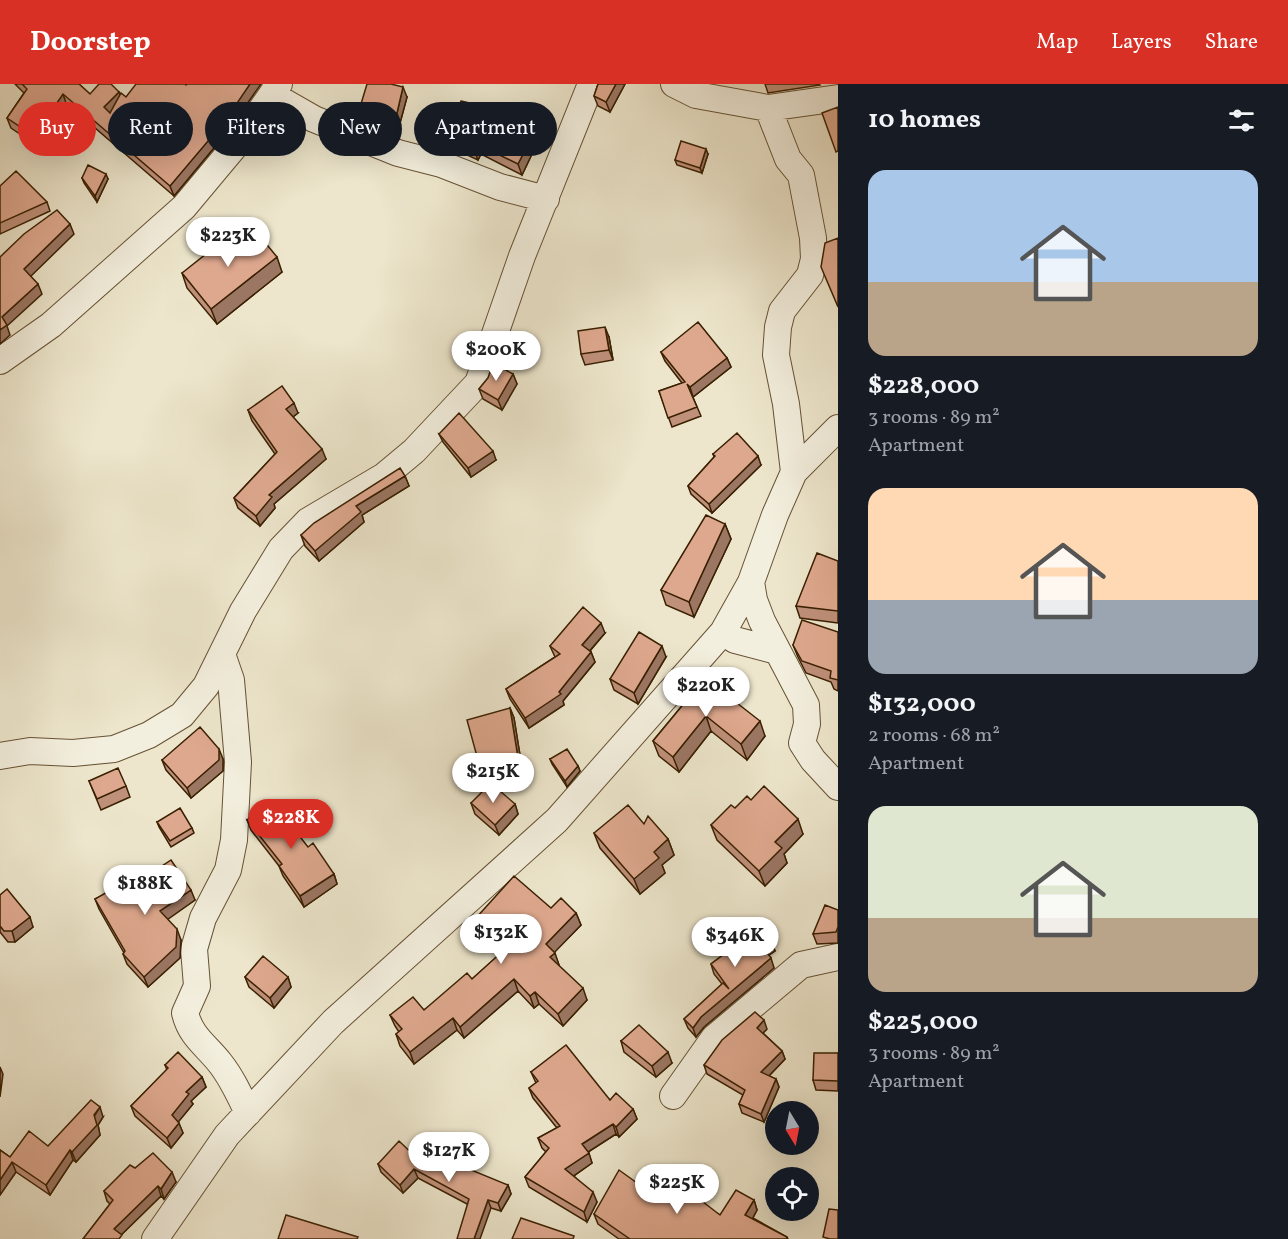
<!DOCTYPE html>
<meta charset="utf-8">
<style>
:root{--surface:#171b24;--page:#242831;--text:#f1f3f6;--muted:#9ea1a6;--accent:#d93025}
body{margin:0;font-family:Vollkorn,serif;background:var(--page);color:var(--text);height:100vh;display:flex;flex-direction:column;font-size:22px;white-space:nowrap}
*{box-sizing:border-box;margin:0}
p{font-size:20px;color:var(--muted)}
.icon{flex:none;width:33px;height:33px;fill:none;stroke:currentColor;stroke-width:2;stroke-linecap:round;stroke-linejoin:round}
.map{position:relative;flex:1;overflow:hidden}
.details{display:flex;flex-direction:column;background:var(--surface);width:450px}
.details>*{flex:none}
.guide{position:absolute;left:18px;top:18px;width:570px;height:54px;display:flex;gap:12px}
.needle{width:39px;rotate:170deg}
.controls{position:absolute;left:765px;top:1017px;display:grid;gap:12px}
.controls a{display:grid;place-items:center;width:54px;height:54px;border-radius:50%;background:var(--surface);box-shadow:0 6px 24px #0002;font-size:30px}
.price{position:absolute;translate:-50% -51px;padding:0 14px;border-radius:21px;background:#fff;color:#222;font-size:20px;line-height:39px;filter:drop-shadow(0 2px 3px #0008)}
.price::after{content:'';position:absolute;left:50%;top:36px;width:18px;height:14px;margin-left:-9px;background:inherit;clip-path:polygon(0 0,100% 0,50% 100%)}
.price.current{background:var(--accent);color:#fff}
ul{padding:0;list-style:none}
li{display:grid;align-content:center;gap:12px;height:318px;padding:0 30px}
li span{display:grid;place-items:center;height:186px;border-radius:18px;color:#555}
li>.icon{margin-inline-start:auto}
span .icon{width:108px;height:108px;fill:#fffc;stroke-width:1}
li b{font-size:26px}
h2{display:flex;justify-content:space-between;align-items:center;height:72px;padding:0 30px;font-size:26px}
.chip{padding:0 21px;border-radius:27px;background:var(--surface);box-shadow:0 6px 24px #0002;font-size:21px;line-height:54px}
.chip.current{background:var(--accent);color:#fff}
header{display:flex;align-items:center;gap:36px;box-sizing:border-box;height:84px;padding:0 30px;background:var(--accent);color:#fff}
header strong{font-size:28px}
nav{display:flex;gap:33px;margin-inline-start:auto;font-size:21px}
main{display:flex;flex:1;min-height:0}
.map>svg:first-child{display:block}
</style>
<header>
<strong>Doorstep</strong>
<nav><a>Map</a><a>Layers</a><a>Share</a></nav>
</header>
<main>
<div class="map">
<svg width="838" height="1155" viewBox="0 0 838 1155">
<rect width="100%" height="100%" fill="#ede6cc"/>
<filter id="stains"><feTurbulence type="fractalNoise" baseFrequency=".00333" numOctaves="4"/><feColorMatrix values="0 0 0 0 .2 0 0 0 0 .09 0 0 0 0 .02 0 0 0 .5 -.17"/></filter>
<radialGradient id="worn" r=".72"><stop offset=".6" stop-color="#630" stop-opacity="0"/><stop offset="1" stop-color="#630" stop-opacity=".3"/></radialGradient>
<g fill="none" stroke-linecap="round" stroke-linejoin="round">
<g stroke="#675234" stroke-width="28">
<path id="street" d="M674 0 696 11 768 24 838 14
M272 11 314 35 398 69 441 80 500 103 546 115
M768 24 788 75 801 91 813 154 814 175 810 191 782 227 778 243 776 271 786 320 794 388
M0 277 51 241 184 123 240 56 279 0
M751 498 754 516 762 537 806 621 807 640 802 659 813 676 838 703
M723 548 735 556 777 567
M222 570 231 596 238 678 234 756 228 786 203 834 194 865 197 902 185 929C191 953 206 961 220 979 232 994 240 1012 248 1029
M0 672 30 667 73 669 114 665 149 651 182 631 206 602 243 527 281 465 308 437 384 392 414 367 478 299 522 172 591 0
M673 1012 714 954 801 881 838 873
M155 1155 227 1051 333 938 557 736 723 548 751 498 775 431 794 388 838 344"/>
</g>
<use href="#street" stroke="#f3efde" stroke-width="26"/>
</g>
<path fill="#bf907a" stroke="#3a2001" stroke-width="1.5" d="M15 0H79L90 10 119 8 120 10 126 13 228 47 174 112 66 19 38 62 11 44 7 34 24 9Z
M598 0H625L610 28 598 22 594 12Z
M765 0H819L820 1 768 9Z
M407 13 400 39 365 31 361 20Z
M505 34 541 51 522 91 481 70 478 76 448 62 445 52Z
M708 70 702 89 677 81 675 76Z
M82 94 108 95 97 118 84 99Z
M0 102 47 118 50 127 0 150Z
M247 161 282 188 217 240 187 204 182 189Z
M609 253 613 276 585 281 581 270Z
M661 268 727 274 731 283 693 313 692 311 701 332 672 343 659 307 682 299 665 277Z
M513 290 517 300 502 326 483 315 479 305 488 294Z
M248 326 298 329 293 333 326 375 274 420 275 424 260 442 238 424 234 414 275 370 252 337Z
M439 350 496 376 471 393 443 358Z
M713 370 761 381 712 429 691 410 688 402 714 373Z
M405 392 409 402 362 431 364 438 319 477 305 462 301 451Z
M725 440 731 455 694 533 666 521 661 506Z
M838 477V539L800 534 796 522Z
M838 548V607L834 605 831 598 806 589 798 573 793 561Z
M605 549 590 567 591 568 595 578 563 617 564 621 529 644 510 615 506 605 555 573 550 562Z
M666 573 638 620 614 606 610 595Z
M705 594 765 652 747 676 711 647 679 688 659 672 653 657Z
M510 624 514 634 523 690 484 698 481 687Z
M223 675V687L191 714 166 686 162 676Z
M550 675 578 682 580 687 567 703 552 680Z
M89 697 126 702 130 713 101 726Z
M751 716 803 750 784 770 787 779 765 802 717 756 711 741 735 724Z
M471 719 515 720 518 730 499 751 475 730Z
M247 736 308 763 334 790 337 800 304 823 283 792 279 782 251 746Z
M157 738 192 744 194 749 171 763 159 743Z
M644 740 668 755 674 771 662 781 665 789 640 810 600 764 594 749Z
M138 798 195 816 167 835 181 856 180 874 148 903 127 880 123 870 124 869 99 825 95 815Z
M0 811 33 843 15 858H8L0 848Z
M551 824 576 829 581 841 554 868 559 881H558L587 916 563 942 539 920 534 924 518 907 464 954 457 946 414 980 400 962 396 950 399 948 395 942 390 931 424 926 472 895 501 869 496 861 480 846 476 834Z
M838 826V859L817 860 813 850Z
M733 857H771L775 867 769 871 774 884 704 943 696 953 688 944 684 935 722 900 714 890 711 880 735 862Z
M245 893H288L291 903 274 924 249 903Z
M767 945 763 949 782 967 785 975 769 992 776 995 779 1003 764 1038 742 1029 739 1020 743 1011 707 990 704 981Z
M621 957 672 979 656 993 624 968Z
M838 969V1007L816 1006 813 996Z
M165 981 202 993 206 1003 191 1017 193 1020 178 1038 183 1049 171 1064 135 1032 131 1022 167 986Z
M531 988 633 1025 637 1035 619 1053 616 1050 588 1068 592 1079 574 1092 597 1118 587 1138 529 1103 525 1093 546 1068 542 1064 538 1054 557 1044 533 1014 529 1004 536 999Z
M103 1033 98 1041 100 1051 76 1078 73 1076 50 1111 16 1088 0 1111V1066L10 1073 48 1062Z
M420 1077 508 1101 511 1110 501 1127 491 1124 467 1120 418 1094 403 1109 381 1088 378 1080Z
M135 1084 176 1098 164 1115 161 1112 121 1151 83 1155 110 1120 107 1117 104 1107Z
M677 1106 720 1131 754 1116 757 1126 753 1134 787 1153 788 1155H619L598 1140 594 1130 658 1114Z"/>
<path fill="#9b7663" stroke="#3a2001" stroke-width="1.5" d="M250 0H261L228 47 174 112 170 102Z
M616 0H625L610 28 606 18Z
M403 3 407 13 400 39 397 29Z
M119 8 123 17 107 33 104 23Z
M63 10 66 19 38 62 34 52Z
M538 41 541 51 522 91 518 80Z
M477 60 481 70 478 76 474 66Z
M706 65 708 70 702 89 700 84Z
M106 90 108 95 97 118 95 112Z
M70 140 74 150 28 195 24 185Z
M277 173 282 188 217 240 211 225Z
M38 200 42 210 7 242 10 251 0 260V246L2 233Z
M605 243 609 253 613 276 609 266Z
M727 274 731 283 693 313 690 303Z
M513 290 517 300 502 326 498 316Z
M294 319 298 329 290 335 286 325Z
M322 365 326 375 274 420 275 424 260 442 256 432 269 411Z
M493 367 496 376 471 393 468 384Z
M758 372 761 381 712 429 709 420Z
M405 392 409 402 362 431 364 438 319 477 315 467 356 422Z
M725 440 731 455 694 533 689 518Z
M601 539 605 549 586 571 582 561Z
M662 562 666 573 638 620 634 609Z
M591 568 595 578 563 617 564 621 529 644 525 634 559 608Z
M510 624 514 634 523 690 519 680Z
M706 632 711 647 679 688 673 673Z
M760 637 765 652 747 676 741 660Z
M219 665 223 675V687L191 714 187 704Z
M578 682 580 687 567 703 565 697Z
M515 720 518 730 499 751 495 741Z
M798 735 803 750 784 770 787 779 765 802 759 787 775 758Z
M668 755 674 771 662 781 665 789 640 810 634 795 654 768Z
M334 790 337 800 304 823 300 812Z
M191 806 195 816 164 838 160 827Z
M576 829 581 841 551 872 546 860Z
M30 833 33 843 15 858 12 847Z
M177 845 181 856 180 874 148 903 144 893Z
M771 857 775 867 766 873 763 863Z
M555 869 559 881 554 885 550 873Z
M771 874 774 884 704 943 696 953 693 944 701 933Z
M288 893 291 903 274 924 270 914Z
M514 895 518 907 464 954 460 943Z
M583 904 587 916 563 942 558 930Z
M535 908 539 920 534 924 530 912Z
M453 934 457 946 414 980 410 968Z
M764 936 767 945 760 952 757 944Z
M782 967 785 975 764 997 761 988Z
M668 968 672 979 656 993 652 982Z
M0 983 3 990 0 1013Z
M202 993 206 1003 191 1017 193 1020 175 1042 172 1031 186 1008Z
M776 995 779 1003 764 1038 761 1030Z
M100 1023 103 1033 98 1041 100 1051 76 1078 72 1068Z
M633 1025 637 1035 619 1053 616 1043Z
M179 1039 183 1049 171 1064 167 1054Z
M613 1040 616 1050 585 1070 582 1060Z
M70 1066 73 1076 50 1111 46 1101Z
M589 1069 592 1079 569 1095 565 1085Z
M12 1078 16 1088 0 1111V1096Z
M414 1085 418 1094 403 1109 400 1101Z
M172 1088 176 1098 164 1115 161 1105Z
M508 1101 511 1110 501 1127 498 1119Z
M158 1102 161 1112 117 1155 114 1145Z
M593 1108 597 1118 587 1138 584 1128Z
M488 1116 491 1124 480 1155H474Z
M754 1116 757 1126 749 1141 745 1131Z"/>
<path fill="#dea88e" stroke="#3a2001" stroke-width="1.5" d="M22 0H79L90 10 99 0H111L119 8 104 23 110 29 121 9 126 13 136 0H185L186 1 187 0H250L225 37 170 102 63 10 34 52 7 34 27 5Z
M367 0H391L403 3 397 29 361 20Z
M598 0H616L606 18 594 12Z
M461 17 478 21 505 34 508 28 517 30 538 41 518 80 477 60 474 66 445 52Z
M838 23V67L836 68 822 29Z
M681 57 706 65 700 84 675 76Z
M88 81 106 90 95 112 82 94Z
M16 87 47 118 0 139V102Z
M57 126 70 140 24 185 38 200 2 233 7 241 0 246V173L24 150Z
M235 147 247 161 259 151 277 173 211 225 182 189Z
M838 154V223L821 183 825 159Z
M698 238 727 274 690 303 687 300 697 323 668 334 659 307 685 298 661 268Z
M605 243 609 266 581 270 578 247Z
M493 279 513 290 498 316 479 305 488 294Z
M282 302 294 319 286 325 322 365 269 411 272 413 256 432 234 414 277 368 248 326Z
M459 329 493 367 468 384 439 350Z
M737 349 758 372 709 420 688 402 715 372 713 370Z
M400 384 405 392 356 422 361 428 315 467 301 451 314 439Z
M706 431 725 440 689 518 661 506Z
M817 469 838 477V527L796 522Z
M583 523 601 539 582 561 591 568 559 608 561 610 525 634 506 605 560 570 550 562Z
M802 536 838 548V596L830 594 831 587 802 577 793 561Z
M639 548 662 562 634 609 610 595Z
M705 594 760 637 741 660 706 632 673 673 653 657Z
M510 624 519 680 481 687 467 636Z
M200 643 219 665V676L187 704 162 676Z
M567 665 578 682 565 697 550 675Z
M118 684 126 702 97 715 89 697Z
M491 699 515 720 495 741 471 719Z
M764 702 798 735 775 758 782 764 759 787 711 741 731 721 735 724 747 712 751 716Z
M272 717 308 763 313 759 334 790 300 812 279 782 282 780 247 736Z
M628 721 644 740 648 732 668 755 654 768 659 774 634 795 594 749Z
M180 724 192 744 170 757 157 738Z
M171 776 191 806 160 827 177 845 176 863 144 893 123 870 125 867 95 815 135 792 138 798Z
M514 792 551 824 561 814 576 829 546 860 555 869 550 873 583 904 558 930 535 908 530 912 514 895 460 943 453 934 410 968 396 950 402 945 390 931 413 913 424 926 467 889 472 895 504 866 495 856 497 853 476 834Z
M7 805 30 833 12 847H4L0 842V811Z
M825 821 838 826V843L836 848 813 850Z
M756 838 771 857 763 863 771 874 701 933 693 944 684 935 723 899 729 905 711 880 736 861 733 857Z
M263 872 288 893 270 914 245 893Z
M755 928 764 936 757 944 782 967 761 988 776 995 761 1030 739 1020 745 1006 704 981 722 956Z
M639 941 668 968 652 982 621 957Z
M566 961 610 1016 616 1009 633 1025 616 1043 613 1040 582 1060 589 1069 565 1085 593 1108 584 1128 525 1093 549 1064 538 1054 560 1042 529 1004 538 997 531 988Z
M178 968 202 993 186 1008 189 1010 172 1031 179 1039 167 1054 131 1022 168 984 165 981Z
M814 969H838V997L813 996Z
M91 1016 100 1023 94 1031 97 1041 72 1068 70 1066 46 1101 12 1078 0 1096V1066L10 1073 29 1047 48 1062Z
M399 1057 420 1077 447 1076 508 1101 498 1119 488 1116 474 1155H457L469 1115 414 1085 400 1101 378 1080Z
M153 1069 172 1088 161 1105 158 1102 114 1145 122 1151 119 1155H83L113 1116 104 1107 130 1081 135 1084Z
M619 1086 658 1114 669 1100 677 1106 681 1101 720 1131 736 1106 754 1116 745 1131 787 1153 786 1155H630L594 1130Z
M829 1125 838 1126V1155H830L823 1153Z
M286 1131 358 1153 357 1155H278Z
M521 1134 574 1152 573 1155H512Z"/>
<rect width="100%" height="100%" filter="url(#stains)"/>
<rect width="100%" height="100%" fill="url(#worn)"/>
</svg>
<div class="controls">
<a><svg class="needle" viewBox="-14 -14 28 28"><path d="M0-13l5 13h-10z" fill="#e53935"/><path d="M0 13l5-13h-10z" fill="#9ea1a6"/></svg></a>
<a><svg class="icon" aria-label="locate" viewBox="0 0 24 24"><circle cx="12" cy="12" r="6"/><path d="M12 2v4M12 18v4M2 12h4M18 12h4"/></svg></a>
</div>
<b class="price" style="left:228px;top:184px">$223K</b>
<b class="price" style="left:496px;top:298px">$200K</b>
<b class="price" style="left:706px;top:634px">$220K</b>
<b class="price" style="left:493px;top:720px">$215K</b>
<b class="price current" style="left:291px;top:766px">$228K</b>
<b class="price" style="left:145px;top:832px">$188K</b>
<b class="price" style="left:501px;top:881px">$132K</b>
<b class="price" style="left:735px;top:884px">$346K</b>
<b class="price" style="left:449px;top:1099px">$127K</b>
<b class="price" style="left:677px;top:1131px">$225K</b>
<div class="guide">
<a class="chip current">Buy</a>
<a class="chip">Rent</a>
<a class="chip">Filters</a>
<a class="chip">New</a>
<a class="chip">Apartment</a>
</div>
</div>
<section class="details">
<h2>10 homes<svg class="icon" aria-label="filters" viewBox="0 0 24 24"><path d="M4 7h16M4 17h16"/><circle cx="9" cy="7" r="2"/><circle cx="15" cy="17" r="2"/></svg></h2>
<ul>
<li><span style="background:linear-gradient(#a9c7e8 60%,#b9a48a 0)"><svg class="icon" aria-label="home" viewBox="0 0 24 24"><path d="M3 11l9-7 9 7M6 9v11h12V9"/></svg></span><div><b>$228,000</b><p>3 rooms · 89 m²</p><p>Apartment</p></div></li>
<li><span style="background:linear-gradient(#ffd9b3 60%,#9aa5b1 0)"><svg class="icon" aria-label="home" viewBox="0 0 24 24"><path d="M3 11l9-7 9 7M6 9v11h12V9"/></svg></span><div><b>$132,000</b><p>2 rooms · 68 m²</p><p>Apartment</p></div></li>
<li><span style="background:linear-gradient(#dfe7d0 60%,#b9a48a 0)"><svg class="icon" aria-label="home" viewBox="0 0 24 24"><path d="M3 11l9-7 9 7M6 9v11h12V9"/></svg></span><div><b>$225,000</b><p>3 rooms · 89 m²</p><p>Apartment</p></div></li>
</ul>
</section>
</main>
